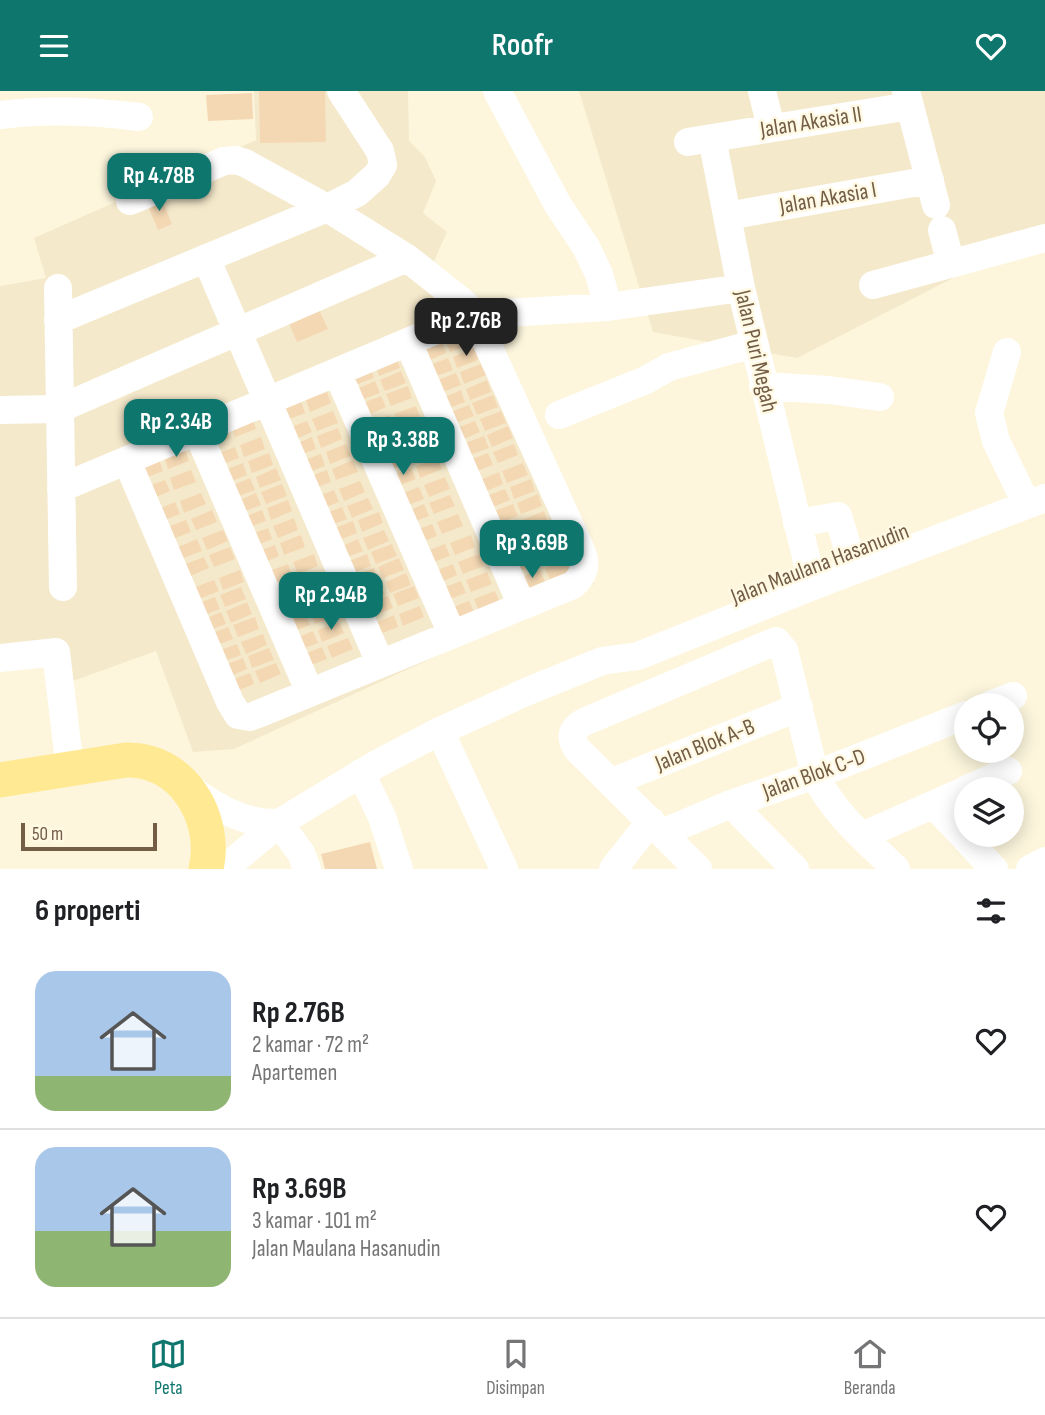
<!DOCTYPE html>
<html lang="id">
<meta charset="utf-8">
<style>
:root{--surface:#fff;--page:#f6f6f6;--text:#202124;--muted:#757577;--line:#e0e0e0;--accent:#0f766e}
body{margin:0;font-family:"Sofia Sans Condensed",sans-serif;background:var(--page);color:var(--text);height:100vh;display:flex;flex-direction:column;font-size:26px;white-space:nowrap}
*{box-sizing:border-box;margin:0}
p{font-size:23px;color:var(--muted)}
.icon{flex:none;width:38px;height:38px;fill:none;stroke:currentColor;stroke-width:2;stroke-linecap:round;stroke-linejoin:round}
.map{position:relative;height:778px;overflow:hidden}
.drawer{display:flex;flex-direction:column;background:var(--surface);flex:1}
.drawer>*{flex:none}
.controls{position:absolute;left:954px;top:602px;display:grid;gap:14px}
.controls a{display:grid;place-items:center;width:70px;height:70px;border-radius:50%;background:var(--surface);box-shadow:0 4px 18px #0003;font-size:35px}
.scale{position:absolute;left:21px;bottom:18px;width:136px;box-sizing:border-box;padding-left:7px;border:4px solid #735d45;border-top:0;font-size:19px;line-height:24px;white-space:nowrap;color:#735d45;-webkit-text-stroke:5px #fff9e4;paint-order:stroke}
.price{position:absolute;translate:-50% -60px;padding:0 16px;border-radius:14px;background:var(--accent);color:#fff;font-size:23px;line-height:46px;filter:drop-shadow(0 2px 4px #0008)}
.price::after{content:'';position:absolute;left:50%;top:42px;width:21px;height:16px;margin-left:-10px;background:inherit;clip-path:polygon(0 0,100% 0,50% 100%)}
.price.active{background:#222;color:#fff}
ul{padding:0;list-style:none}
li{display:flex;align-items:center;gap:21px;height:175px;padding:0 35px}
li+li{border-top:2px solid var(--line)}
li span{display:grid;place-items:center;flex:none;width:196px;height:140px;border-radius:21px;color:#555}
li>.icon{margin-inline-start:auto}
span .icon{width:84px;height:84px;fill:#fffc;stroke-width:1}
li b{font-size:30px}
h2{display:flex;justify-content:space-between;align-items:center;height:84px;padding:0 35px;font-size:30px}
header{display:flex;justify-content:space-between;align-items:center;height:91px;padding:0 35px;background:var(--accent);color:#fff;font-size:32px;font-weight:600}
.tabs{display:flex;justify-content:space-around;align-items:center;height:98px;border-top:2px solid var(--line);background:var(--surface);font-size:19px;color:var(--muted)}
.tabs a{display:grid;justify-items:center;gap:4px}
.tabs .active{color:var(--accent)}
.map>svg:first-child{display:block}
</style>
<header><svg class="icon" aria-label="menu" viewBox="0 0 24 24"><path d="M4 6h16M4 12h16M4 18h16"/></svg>Roofr<svg class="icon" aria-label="heart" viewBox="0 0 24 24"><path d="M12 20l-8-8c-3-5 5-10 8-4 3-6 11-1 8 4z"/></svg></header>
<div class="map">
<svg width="1045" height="778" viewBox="0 0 1045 778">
<rect width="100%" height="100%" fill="#fdf6dd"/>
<path fill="#f5e9cb" d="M254 0H408L409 50 425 66 436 90 423 122 447 141 432 175 544 381 594 493 234 658 193 661 156 560 51 598 48 567 0 575V195L46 187 34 147 256 49Z
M579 0H1045V140L797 267 653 241Z"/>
<path fill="#f4d8b3" d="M259 0H325L326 51 260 52Z
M252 2 253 28 208 30 206 4Z
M160 104 172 133 158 139 146 110Z
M318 217 328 238 297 251 288 230Z
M466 241 471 253 450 261 445 249Z
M442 251 446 262 425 271 421 259Z
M474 257 478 269 457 277 453 266Z
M396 265 400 277 379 285 375 273Z
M448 267 453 279 431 287 427 275Z
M481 273 486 284 464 293 460 281Z
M370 275 374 287 353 295 349 283Z
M401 280 406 292 385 300 380 289Z
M456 282 461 294 440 302 436 290Z
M487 289 491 301 470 309 466 298Z
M375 290 380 302 359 310 354 299Z
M408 295 412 307 391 315 386 303Z
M461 299 465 311 444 319 440 308Z
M327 301 331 312 310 321 306 309Z
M493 304 498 316 477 324 472 312Z
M381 305 386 316 365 325 360 313Z
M301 310 305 322 284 330 280 318Z
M469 314 474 325 453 333 448 322Z
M416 315 420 326 399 335 394 323Z
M333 320 338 332 317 340 312 328Z
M501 320 506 332 485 340 480 328Z
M390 324 394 336 373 344 369 332Z
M252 326 256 338 235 346 231 334Z
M307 330 312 341 291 350 286 338Z
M423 330 428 342 407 350 402 338Z
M475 330 480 341 459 350 454 338Z
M226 335 230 347 209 356 205 344Z
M508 335 513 347 492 356 487 344Z
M338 337 342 348 321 357 317 345Z
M397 340 402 352 381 360 376 348Z
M484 345 489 357 467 365 463 353Z
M261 346 265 358 244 366 240 354Z
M312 346 316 358 295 366 291 355Z
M431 350 436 361 415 370 410 358Z
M346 353 351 365 330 373 326 361Z
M514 353 518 364 498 372 493 361Z
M235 356 239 367 218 375 214 364Z
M185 358 189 370 168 378 164 366Z
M406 359 410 371 389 379 384 367Z
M269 362 273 374 252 382 248 370Z
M488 362 493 374 471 382 467 370Z
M321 363 325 375 304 383 299 371Z
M437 367 442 378 420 387 416 375Z
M159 368 163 380 142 388 138 376Z
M353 369 358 381 336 389 332 378Z
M243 372 247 384 226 392 222 380Z
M523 372 528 384 507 392 502 380Z
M276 377 281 389 260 397 256 386Z
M411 377 416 388 395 396 390 385Z
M191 379 196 391 174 399 170 387Z
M327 379 331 391 310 399 306 387Z
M499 381 503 393 482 402 478 390Z
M445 386 450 398 429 406 424 394Z
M250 387 255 399 234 407 229 396Z
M531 388 535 400 514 408 510 396Z
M165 389 170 400 149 409 144 397Z
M360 390 365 401 344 410 339 398Z
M282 393 287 405 266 413 261 401Z
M419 396 424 408 403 416 398 404Z
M505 398 510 409 488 418 484 406Z
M334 399 339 411 318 419 313 407Z
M201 402 206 413 184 422 180 410Z
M256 402 261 414 240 422 235 411Z
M538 403 542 415 521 423 517 412Z
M450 404 455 415 434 423 429 412Z
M368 407 373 418 352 427 347 415Z
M288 409 292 420 271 429 267 417Z
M175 411 180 423 159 431 154 420Z
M424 413 429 425 408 433 403 422Z
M513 413 518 425 497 433 492 421Z
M342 416 347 428 326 436 321 424Z
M212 419 217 431 196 439 191 428Z
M262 419 266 430 245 438 241 427Z
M544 420 548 432 527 440 522 429Z
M379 421 383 432 362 441 358 429Z
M458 423 463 435 442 443 437 431Z
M294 427 298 439 278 447 273 435Z
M186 429 191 441 170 449 165 437Z
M353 430 357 442 337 450 332 438Z
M517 430 522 442 501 450 497 438Z
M432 433 437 445 416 453 411 441Z
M553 435 558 447 537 455 532 444Z
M268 437 272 448 251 457 247 445Z
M223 439 228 450 207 459 202 447Z
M384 439 389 450 368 459 363 447Z
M301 444 305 456 284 464 280 452Z
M471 444 475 456 455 464 450 452Z
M529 445 533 457 512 465 508 453Z
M197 448 202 460 181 468 176 457Z
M358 448 363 460 342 468 338 457Z
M559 452 563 464 542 472 538 461Z
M392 453 397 465 376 473 371 461Z
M445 453 450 465 428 473 424 461Z
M275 454 279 465 258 474 254 462Z
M230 456 235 468 214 476 209 464Z
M533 462 537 474 516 482 512 470Z
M314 463 318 475 298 483 293 471Z
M367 463 371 475 350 483 346 471Z
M479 463 484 475 463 483 458 471Z
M204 466 209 477 188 486 183 474Z
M399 467 404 479 383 487 378 476Z
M566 469 571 481 550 489 545 477Z
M288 473 292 485 271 493 267 481Z
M453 473 457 484 437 493 432 481Z
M374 477 378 489 357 497 352 485Z
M240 479 244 491 223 499 219 487Z
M540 479 545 491 524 499 519 487Z
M318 481 323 493 302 501 297 489Z
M487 481 492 493 471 501 466 489Z
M406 482 411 494 390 502 386 491Z
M214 489 219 500 197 509 193 497Z
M461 490 466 502 445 510 440 498Z
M292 491 297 502 276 510 271 499Z
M380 492 385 504 364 512 359 500Z
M414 495 419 507 398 515 393 503Z
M241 496 246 508 225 516 220 504Z
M323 498 328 509 307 518 302 506Z
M495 500 500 512 479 520 474 508Z
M388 505 393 517 372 525 367 513Z
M215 506 220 518 199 526 194 514Z
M297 507 302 519 281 527 276 515Z
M469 510 474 521 453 530 448 518Z
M247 511 252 523 231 532 226 520Z
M331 513 336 525 315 533 310 521Z
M420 515 424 526 403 535 399 523Z
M221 521 226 533 205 541 200 530Z
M305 523 310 534 289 542 284 531Z
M394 524 398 536 377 544 373 533Z
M255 526 259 538 238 546 233 534Z
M339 531 344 542 322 551 318 539Z
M228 536 233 548 212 556 208 544Z
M313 540 318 552 297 560 292 549Z
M263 543 267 554 246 563 241 551Z
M348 547 353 558 332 567 327 555Z
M237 553 241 564 220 572 215 561Z
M322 556 327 568 306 576 301 564Z
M269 557 274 569 252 577 248 565Z
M243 567 247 578 226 587 222 575Z
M276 572 281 583 260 592 255 580Z
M250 582 254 593 234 601 229 590Z
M370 751 377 778H325L321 763Z"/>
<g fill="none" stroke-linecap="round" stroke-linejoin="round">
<path stroke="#fff" stroke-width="28" d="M497 0 558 114 586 156 599 183 608 216
M762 0 771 36
M906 0 936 114
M0 24C46 18 93 20 139 26
M712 47 910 15
M688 51 712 47 741 197 813 495
M727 125 930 89
M942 139 951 173
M206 167 380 572
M873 194 1045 147
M58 197 63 496
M58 229 327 117 357 102 377 84 383 74 380 60 341 0
M408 251 522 515
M1007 261 989 322 996 350 1027 414
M337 281 452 543
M763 295 829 299 880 306
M0 319 59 318 407 167
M559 324 646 289 669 276 754 253
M197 340 310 602
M127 370 230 611 238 624 250 626 258 623 573 494C585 483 587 474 581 459L481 239 465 213 407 167 327 117 245 72 235 69 224 70 130 110
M61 397 472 224 608 216 741 197
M797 432 838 425 849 461
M0 567 56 561 70 678
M990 614 1013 605
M440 640 504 778
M361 682 382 726 399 778
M612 691 799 616
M187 695C216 716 242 733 279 732
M967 698 1008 680
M731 713 795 778
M934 714 994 778
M279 732 301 762 307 778
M662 742 731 713 815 684 966 624
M862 745 966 699
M224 778 279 732 375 674 440 640 526 601 602 570 638 565 813 495 1045 407
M613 778 651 730
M698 778 578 659C569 647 571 638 584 631L776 550 784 559 815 684C833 722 867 750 896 778
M1030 778 1045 770"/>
<path stroke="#ffe992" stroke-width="35" d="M0 689 126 669C182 667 218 727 206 778"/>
</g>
<g text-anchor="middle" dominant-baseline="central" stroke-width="5" stroke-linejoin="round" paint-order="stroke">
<g font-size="23" fill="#735d45" stroke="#fff9e4">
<text transform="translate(811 31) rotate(-9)">Jalan Akasia II</text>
<text transform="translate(828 107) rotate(-10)">Jalan Akasia I</text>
<text transform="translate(756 260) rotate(77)">Jalan Puri Megah</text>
<text transform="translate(820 473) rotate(-21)">Jalan Maulana Hasanudin</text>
<text transform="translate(705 654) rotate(-22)">Jalan Blok A-B</text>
<text transform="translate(814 683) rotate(-20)">Jalan Blok C-D</text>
</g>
</g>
</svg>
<div class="controls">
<a><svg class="icon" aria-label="locate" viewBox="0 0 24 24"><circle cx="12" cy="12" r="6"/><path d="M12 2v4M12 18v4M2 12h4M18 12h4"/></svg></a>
<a><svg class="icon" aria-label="layers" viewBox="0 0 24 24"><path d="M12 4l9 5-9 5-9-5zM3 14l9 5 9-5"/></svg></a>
</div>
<div class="scale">50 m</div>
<b class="price" style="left:159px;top:122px">Rp 4.78B</b>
<b class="price active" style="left:466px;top:267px">Rp 2.76B</b>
<b class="price" style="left:176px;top:368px">Rp 2.34B</b>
<b class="price" style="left:403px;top:386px">Rp 3.38B</b>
<b class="price" style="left:532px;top:489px">Rp 3.69B</b>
<b class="price" style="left:331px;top:541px">Rp 2.94B</b>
</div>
<section class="drawer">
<h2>6 properti<svg class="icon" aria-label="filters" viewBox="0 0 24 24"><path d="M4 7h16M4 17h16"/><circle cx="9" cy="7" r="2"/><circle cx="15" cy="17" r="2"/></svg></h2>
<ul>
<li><span style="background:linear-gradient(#a9c7e8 75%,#8fb573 0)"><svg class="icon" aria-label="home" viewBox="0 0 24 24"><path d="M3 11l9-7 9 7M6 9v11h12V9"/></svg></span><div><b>Rp 2.76B</b><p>2 kamar · 72 m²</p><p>Apartemen</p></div><svg class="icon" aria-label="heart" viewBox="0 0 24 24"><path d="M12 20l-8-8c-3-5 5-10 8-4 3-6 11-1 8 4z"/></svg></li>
<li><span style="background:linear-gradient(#a9c7e8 60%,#8fb573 0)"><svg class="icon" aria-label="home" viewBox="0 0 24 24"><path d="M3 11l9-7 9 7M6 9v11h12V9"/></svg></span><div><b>Rp 3.69B</b><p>3 kamar · 101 m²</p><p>Jalan Maulana Hasanudin</p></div><svg class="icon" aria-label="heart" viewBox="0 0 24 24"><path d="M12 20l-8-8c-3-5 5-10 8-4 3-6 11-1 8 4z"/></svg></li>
</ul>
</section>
<nav class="tabs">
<a class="active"><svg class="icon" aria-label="map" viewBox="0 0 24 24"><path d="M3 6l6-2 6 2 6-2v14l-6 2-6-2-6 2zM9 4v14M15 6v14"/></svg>Peta</a>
<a><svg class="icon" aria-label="saved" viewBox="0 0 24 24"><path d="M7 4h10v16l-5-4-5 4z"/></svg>Disimpan</a>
<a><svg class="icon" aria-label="home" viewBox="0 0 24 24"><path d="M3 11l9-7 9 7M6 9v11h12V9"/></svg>Beranda</a>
</nav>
